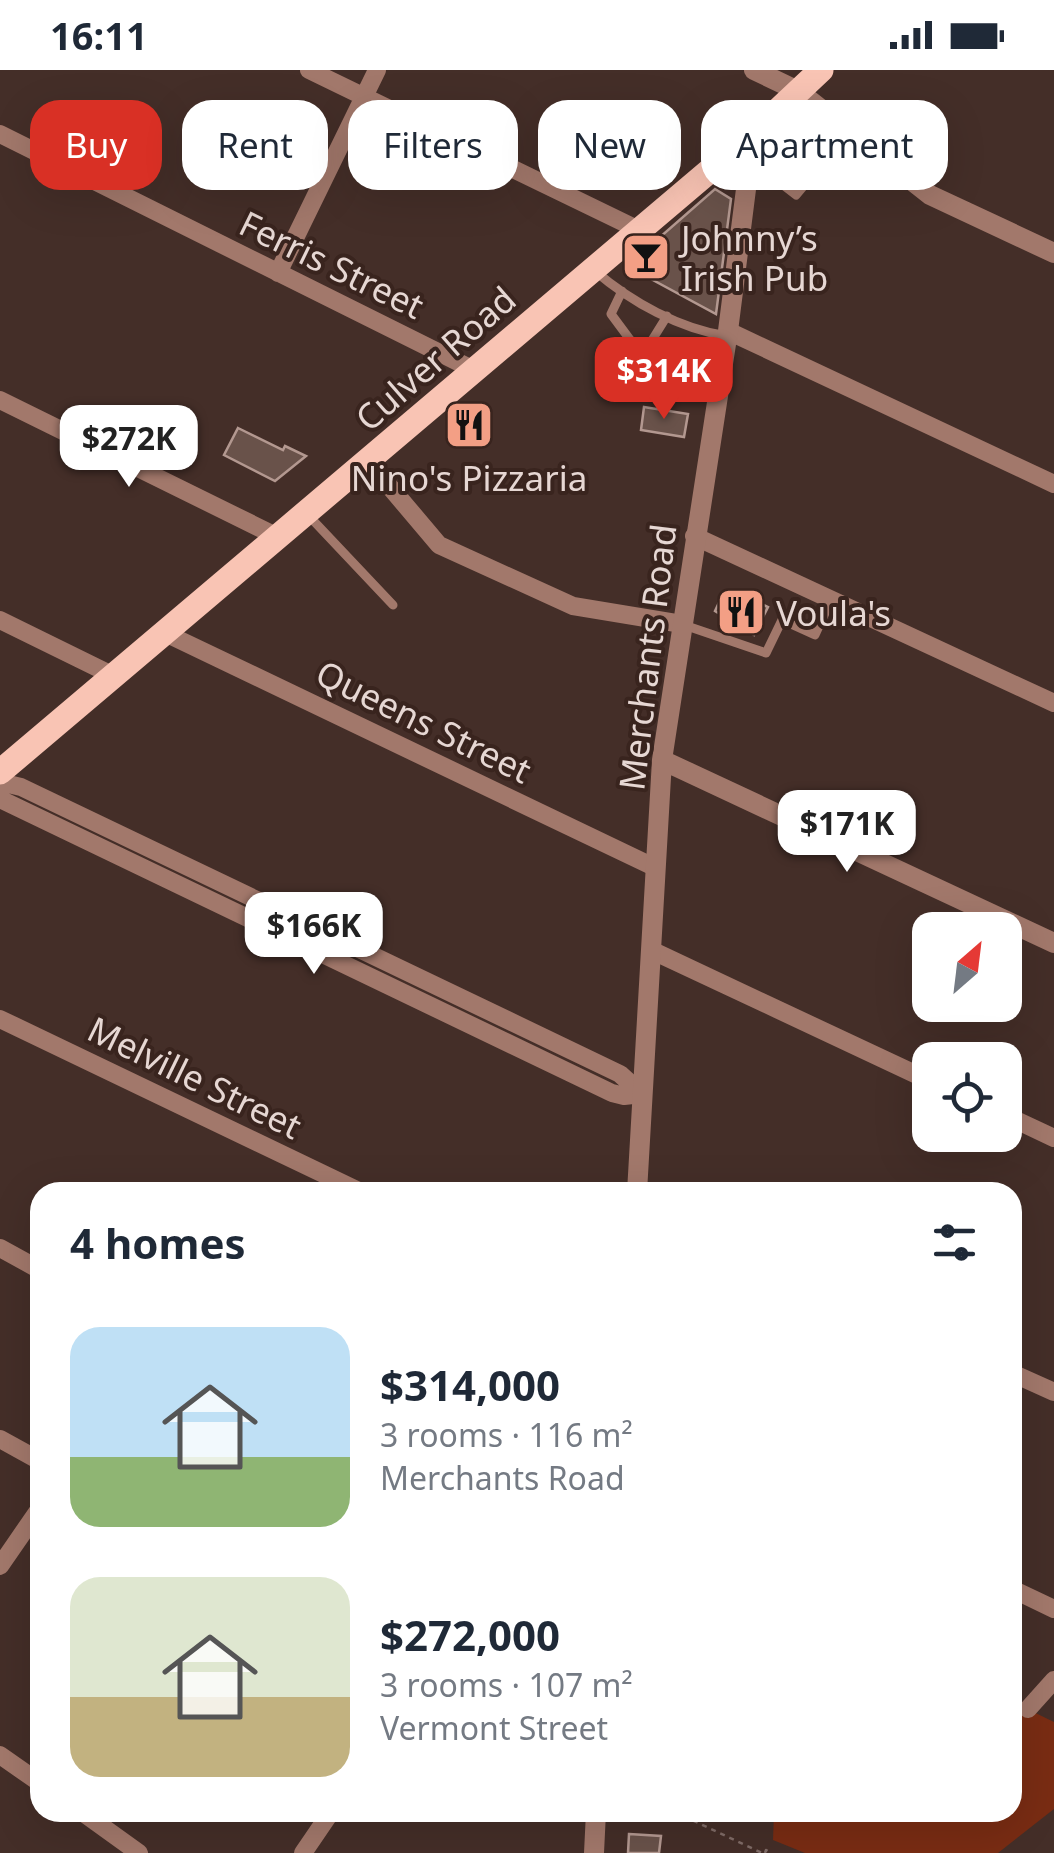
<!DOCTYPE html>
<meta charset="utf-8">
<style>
:root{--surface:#fff;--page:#f6f6f7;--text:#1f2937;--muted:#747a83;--accent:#d93025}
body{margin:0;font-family:"Noto Sans",sans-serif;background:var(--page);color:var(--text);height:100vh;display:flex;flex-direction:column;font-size:38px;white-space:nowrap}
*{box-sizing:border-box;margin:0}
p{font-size:32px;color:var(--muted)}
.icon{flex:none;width:55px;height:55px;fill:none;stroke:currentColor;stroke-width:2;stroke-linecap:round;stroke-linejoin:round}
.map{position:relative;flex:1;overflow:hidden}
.panel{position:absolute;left:30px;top:1112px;width:992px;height:640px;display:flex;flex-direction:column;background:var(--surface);border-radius:30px;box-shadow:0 10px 40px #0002}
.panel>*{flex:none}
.top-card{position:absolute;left:30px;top:30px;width:995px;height:90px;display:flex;gap:20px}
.needle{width:65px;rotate:28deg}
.controls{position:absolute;left:912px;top:842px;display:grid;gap:20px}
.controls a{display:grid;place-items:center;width:110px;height:110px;border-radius:20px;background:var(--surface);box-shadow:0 10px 40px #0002;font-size:50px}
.price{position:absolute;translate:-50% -85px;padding:0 22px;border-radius:20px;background:#fff;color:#222;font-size:32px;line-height:65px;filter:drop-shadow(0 2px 5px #0008)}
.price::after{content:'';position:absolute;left:50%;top:60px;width:30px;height:22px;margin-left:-15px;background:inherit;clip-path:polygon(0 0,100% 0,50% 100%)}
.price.selected{background:var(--accent);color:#fff}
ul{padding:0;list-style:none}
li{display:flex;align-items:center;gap:30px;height:250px;padding:0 40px}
li span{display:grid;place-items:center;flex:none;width:280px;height:200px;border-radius:30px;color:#555}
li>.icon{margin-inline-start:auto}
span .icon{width:120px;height:120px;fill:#fffc;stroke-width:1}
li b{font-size:42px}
h2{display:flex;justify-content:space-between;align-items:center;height:120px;padding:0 40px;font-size:42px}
.tag{padding:0 35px;border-radius:30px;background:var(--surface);box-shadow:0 10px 40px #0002;font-size:35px;line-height:90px}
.tag.selected{background:var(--accent);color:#fff}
.status{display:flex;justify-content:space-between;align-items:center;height:70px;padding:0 50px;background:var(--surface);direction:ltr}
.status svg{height:28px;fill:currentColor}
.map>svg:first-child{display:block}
</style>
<div class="status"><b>16:11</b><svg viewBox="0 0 49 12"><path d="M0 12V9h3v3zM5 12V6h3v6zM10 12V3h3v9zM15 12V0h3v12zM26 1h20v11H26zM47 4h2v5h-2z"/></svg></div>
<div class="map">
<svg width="1054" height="1783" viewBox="0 0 1054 1783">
<rect width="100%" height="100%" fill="#442e28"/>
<path fill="#792c13" d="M1013 1632 1054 1652V1739L998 1783H805L773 1770 774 1743 1012 1742Z"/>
<path fill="#69524a" stroke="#b39890" stroke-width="2.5" d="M715 119 731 129 716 244 627 196Z
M644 337 688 344 684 367 641 360Z
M238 358 283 380 285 376 306 386 275 411 224 385Z
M724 522 740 529 742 525 768 537 754 565 715 541Z
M629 1764 661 1766 659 1783H628Z"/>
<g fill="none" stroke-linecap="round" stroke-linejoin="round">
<path stroke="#7f6b66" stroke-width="2.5" stroke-dasharray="5 5" stroke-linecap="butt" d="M675 1742 762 1783
M765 1783 766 1780 771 1783"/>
<path stroke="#a2786b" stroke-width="9" d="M802 99 812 85
M748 103 774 108 796 80 827 88 850 64
M774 108 796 125 827 88
M595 201C631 232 680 259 727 266
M622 221 611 244 634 275 643 278 649 275 667 246
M628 310 718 323
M308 445 393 535
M684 555 766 583 782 550 815 565 831 530"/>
<path stroke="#a2786b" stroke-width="18" d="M309 0 639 160
M0 64 474 300
M278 203 377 0
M728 261 1054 414
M0 330 278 467
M368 391 439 475 573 536 682 554
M694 466 1054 633
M0 550 114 606
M165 563 656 798
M0 712 21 717 620 1004 642 1024
M0 729 612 1023 624 1026 642 1024
M653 881 930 1011
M0 949 361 1122
M1005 1045 1054 1068
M0 1178 40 1200
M1012 1303 1054 1322
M0 1369 40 1391
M0 1496 40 1438
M1012 1519 1054 1539
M1028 1639 1054 1610
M0 1685 40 1713
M82 1742 139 1783
M303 1783 331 1742"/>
<path stroke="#a2786b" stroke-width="20" d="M754 0 798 21 930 125 1054 183
M662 690 1054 873
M637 1122 662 690 728 261 753 64
M594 1783 596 1742"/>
<path stroke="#f9c4b4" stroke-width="25" d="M0 702 753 64 821 0"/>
</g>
<defs>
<g id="bar-square" transform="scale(2.5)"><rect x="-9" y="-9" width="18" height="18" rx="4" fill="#f39f85" stroke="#39241e"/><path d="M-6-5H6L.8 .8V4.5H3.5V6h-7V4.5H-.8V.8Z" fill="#111"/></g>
<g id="restaurant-square" transform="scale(2.5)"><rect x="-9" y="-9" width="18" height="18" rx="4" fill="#f39f85" stroke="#39241e"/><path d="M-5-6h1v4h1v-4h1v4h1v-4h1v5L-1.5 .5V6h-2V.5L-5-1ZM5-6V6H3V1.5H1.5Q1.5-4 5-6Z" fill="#111"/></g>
</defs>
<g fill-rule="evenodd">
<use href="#bar-square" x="646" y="187"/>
<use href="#restaurant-square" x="469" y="355"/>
<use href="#restaurant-square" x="741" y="542"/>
</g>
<g text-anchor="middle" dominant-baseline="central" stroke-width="8" stroke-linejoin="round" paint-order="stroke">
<g font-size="35" fill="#e6d7d3" stroke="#39241e" text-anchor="start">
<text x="681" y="167">Johnny’s<tspan x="681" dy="40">Irish Pub</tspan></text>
<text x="469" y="407" text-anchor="middle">Nino's Pizzaria</text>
<text x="776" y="542">Voula's</text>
</g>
<g font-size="35" fill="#e6d7d3" stroke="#39241e">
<text transform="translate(332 194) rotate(26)">Ferris Street</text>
<text transform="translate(435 288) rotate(-41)">Culver Road</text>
<text transform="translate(647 587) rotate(-83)">Merchants Road</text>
<text transform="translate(424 651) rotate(26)">Queens Street</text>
<text transform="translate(195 1007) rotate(26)">Melville Street</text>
</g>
</g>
</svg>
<div class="controls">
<a><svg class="needle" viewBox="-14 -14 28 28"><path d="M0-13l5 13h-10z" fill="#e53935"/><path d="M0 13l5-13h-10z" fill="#747a83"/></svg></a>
<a><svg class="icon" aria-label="locate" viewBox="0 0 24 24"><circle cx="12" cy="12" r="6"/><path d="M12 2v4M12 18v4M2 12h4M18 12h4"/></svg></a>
</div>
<b class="price selected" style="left:664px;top:352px">$314K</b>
<b class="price" style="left:129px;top:420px">$272K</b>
<b class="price" style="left:847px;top:805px">$171K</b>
<b class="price" style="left:314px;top:907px">$166K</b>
<div class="top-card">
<a class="tag selected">Buy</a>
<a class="tag">Rent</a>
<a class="tag">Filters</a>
<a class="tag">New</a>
<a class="tag">Apartment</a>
</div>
<section class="panel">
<h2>4 homes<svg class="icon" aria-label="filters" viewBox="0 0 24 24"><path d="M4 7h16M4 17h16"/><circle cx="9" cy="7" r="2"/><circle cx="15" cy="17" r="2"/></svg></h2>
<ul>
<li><span style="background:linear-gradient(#bfe0f5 65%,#8fb573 0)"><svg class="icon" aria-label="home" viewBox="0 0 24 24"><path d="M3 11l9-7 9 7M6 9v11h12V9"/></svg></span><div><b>$314,000</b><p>3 rooms · 116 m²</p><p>Merchants Road</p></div></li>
<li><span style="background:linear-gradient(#dfe7d0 60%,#c2b280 0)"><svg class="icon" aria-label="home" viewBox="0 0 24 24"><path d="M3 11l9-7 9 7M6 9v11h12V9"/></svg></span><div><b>$272,000</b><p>3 rooms · 107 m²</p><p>Vermont Street</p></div></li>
</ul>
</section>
</div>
